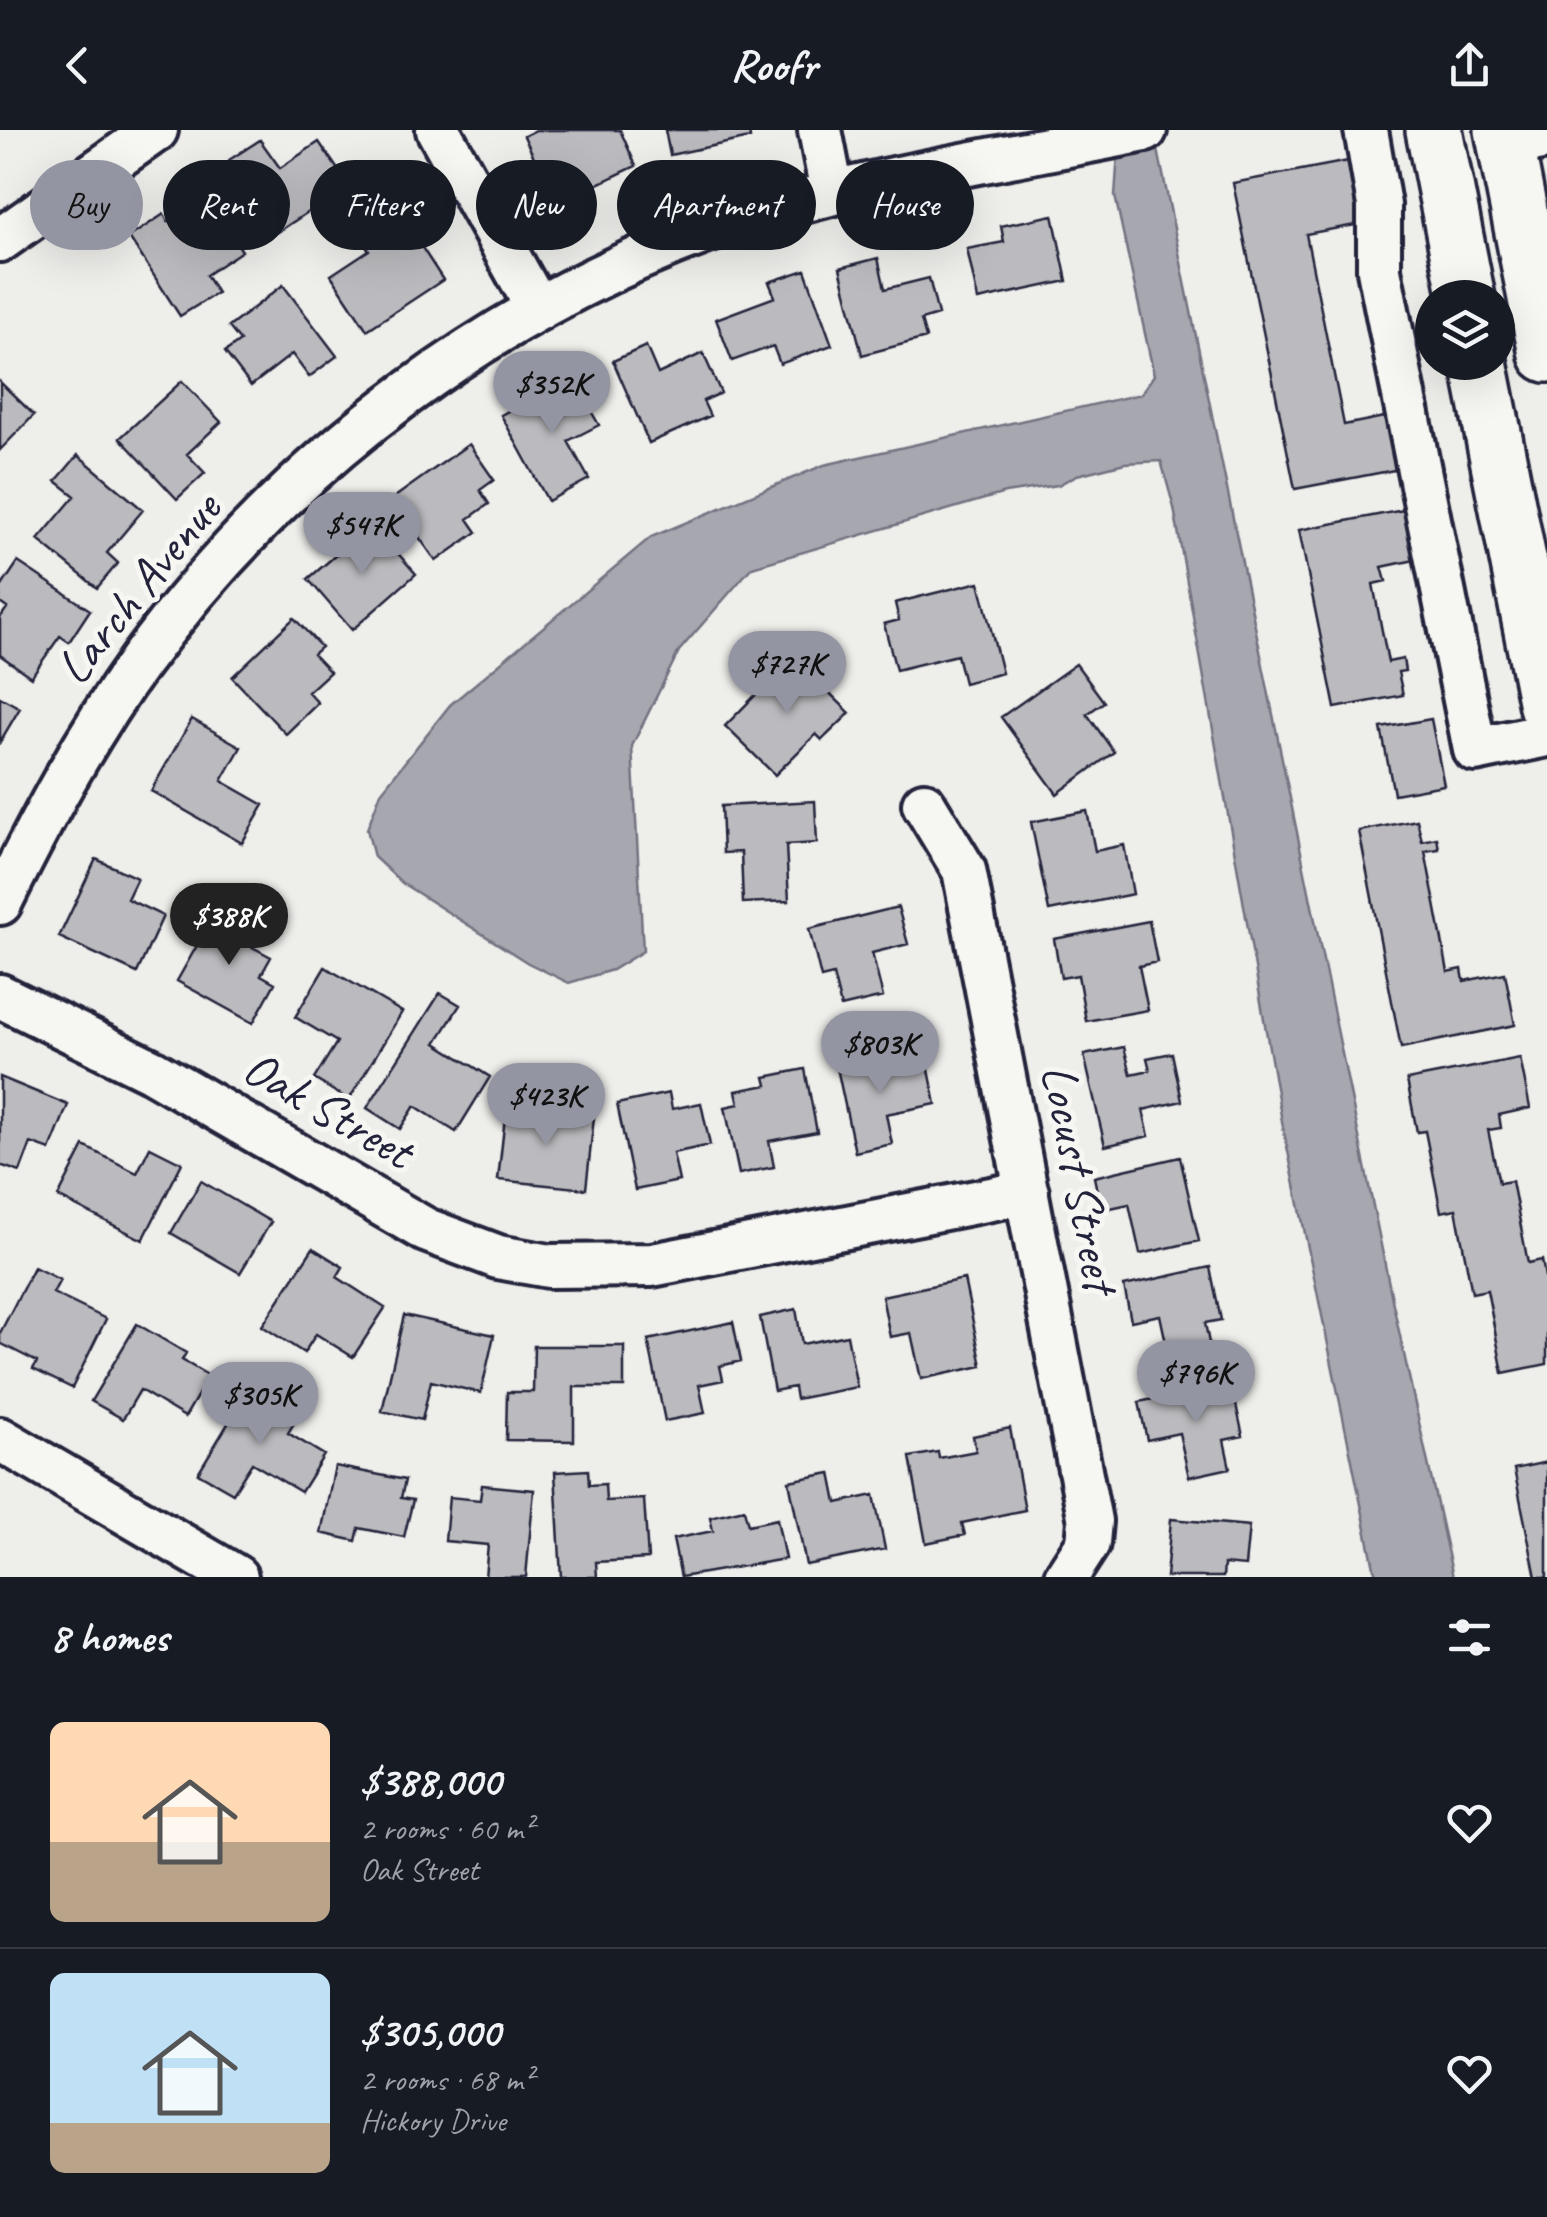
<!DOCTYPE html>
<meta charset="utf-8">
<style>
:root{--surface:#171b24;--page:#242831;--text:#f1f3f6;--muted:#9ea1a6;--line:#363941;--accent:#9495a2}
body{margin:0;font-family:Caveat,sans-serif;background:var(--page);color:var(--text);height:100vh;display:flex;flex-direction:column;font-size:38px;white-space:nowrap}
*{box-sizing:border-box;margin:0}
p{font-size:32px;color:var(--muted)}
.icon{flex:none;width:55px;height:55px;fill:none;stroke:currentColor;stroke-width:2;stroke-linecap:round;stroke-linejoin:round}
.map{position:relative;height:1447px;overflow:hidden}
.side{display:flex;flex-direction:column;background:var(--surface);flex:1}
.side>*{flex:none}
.guide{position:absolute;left:30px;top:30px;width:1000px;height:90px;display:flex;gap:20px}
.controls{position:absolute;left:1415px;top:150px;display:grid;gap:20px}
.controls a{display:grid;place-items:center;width:100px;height:100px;border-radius:50%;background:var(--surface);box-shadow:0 10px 40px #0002;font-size:50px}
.price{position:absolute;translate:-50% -85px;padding:0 22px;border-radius:35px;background:var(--accent);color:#111;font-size:32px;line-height:65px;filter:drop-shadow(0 2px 5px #0008)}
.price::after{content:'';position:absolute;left:50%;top:60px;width:30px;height:22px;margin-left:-15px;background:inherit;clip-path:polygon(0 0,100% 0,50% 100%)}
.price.active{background:#222;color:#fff}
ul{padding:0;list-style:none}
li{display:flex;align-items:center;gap:30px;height:250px;padding:0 50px}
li+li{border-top:2px solid var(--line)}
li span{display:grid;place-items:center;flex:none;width:280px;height:200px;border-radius:15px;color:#555}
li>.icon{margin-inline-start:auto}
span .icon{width:120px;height:120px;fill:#fffc;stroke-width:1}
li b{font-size:42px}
h2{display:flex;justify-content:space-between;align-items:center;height:120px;padding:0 50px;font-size:42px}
.chip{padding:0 35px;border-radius:45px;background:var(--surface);box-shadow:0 10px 40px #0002;font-size:35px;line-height:90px}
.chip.active{background:var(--accent);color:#111}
header{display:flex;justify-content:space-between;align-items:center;height:130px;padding:0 50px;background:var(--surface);font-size:45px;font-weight:700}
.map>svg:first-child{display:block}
</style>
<header><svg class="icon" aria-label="back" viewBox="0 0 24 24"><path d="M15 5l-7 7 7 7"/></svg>Roofr<svg class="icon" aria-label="share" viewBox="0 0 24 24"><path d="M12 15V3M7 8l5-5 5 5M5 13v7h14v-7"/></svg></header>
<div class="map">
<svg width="1547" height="1447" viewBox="0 0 1547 1447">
<rect width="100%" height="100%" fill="#eeeeeb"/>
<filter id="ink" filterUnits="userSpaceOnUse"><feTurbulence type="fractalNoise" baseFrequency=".01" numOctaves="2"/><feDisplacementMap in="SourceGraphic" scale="20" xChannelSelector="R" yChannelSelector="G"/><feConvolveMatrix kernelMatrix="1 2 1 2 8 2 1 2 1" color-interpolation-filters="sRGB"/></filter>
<g filter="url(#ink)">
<path fill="#a7a7af" stroke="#727281" stroke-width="2.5" d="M1154 0 1393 1174 1453 1447H1376L1283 997 1174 378 1161 331 1125 333 1077 345 1058 355 1005 363 752 437 679 521 632 616 643 821 612 840 569 853 528 833 402 753 374 727 367 699 381 662 450 575 651 407 824 335 1141 264 1154 245 1115 66 1118 23Z"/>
<path fill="#bbbbbf" stroke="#22223b" stroke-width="2.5" d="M536 0H620L636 36 556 74 524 6Z
M665 0H749L750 8 670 25Z
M260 10 280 38 319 12 343 47 318 64 323 72 278 102 229 30Z
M1359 29 1372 92 1306 104 1344 295 1399 284 1410 337 1295 359 1233 53Z
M207 67 242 121 206 145 217 163 180 186 129 107 164 84 168 92Z
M399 82 443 150 367 200 331 145 369 120 360 107Z
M1053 85 1067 151 978 170 967 119 1004 112 1001 96Z
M878 128 885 159 929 148 938 185 921 190 926 208 862 225 840 138Z
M805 140 832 215 780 234 773 216 732 231 716 189 775 167 769 152Z
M283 155 337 226 309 247 292 224 251 256 225 222 240 211 229 197Z
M646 216 658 244 703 223 721 263 703 271 710 286 649 313 613 231Z
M571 246 599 295 568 311 589 349 548 371 501 285Z
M182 251 221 292 187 324 205 343 177 369 120 308Z
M0 252 34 285 0 320Z
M469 314 494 350 480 360 489 374 468 389 477 402 436 431 392 369Z
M78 325 143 380 107 423 118 433 97 458 38 410 75 366 56 351Z
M1414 378 1424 428 1382 437 1386 451 1373 454 1388 532 1403 529 1405 541 1398 542 1403 565 1335 578 1299 400Z
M372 394 416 444 352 500 308 449Z
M18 432 90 480 69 512 60 506 31 547 0 525V488L7 478 0 473V459Z
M979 452 1002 543 964 553 957 525 896 540 884 494 899 490 895 473Z
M294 488 321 517 313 524 330 542 308 562 318 573 286 604 232 547Z
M793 527 850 583 822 610 816 604 775 645 725 596Z
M1076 534 1104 572 1087 584 1114 622 1057 664 1001 587Z
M0 567 20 578 0 612Z
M192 589 241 617 222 651 264 675 242 713 151 661Z
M1431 589 1444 655 1394 664 1381 598Z
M815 671 817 713 786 715 789 771 743 773 741 722 723 723 721 676Z
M1087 681 1095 721 1124 715 1133 764 1049 781 1031 692Z
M1417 690 1422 711 1437 708 1439 719 1425 721 1448 842 1462 839 1464 851 1505 843 1515 895 1401 918 1359 701Z
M96 729 137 748 127 769 163 786 137 843 59 807Z
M898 777 908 814 872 823 883 867 841 877 833 845 821 848 809 799Z
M217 780 252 799 245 813 271 827 261 845 275 853 253 893 177 851Z
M1149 791 1157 832 1139 836 1148 880 1086 891 1078 845 1061 848 1054 809Z
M325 837 402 882 349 970 314 949 337 912 295 887Z
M440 863 460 875 436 913 490 947 456 1002 415 976 400 999 367 978Z
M1124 917 1131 944 1150 940 1147 928 1172 923 1182 971 1143 980 1149 1006 1105 1016 1084 925Z
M890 922 894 942 928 935 936 974 886 984 892 1014 855 1022 836 933Z
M1520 928 1530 978 1499 985 1501 998 1488 1000 1499 1053 1512 1051 1528 1133 1542 1130 1547 1158V1234L1503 1243 1487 1160 1472 1163 1456 1079 1441 1082 1425 1001 1417 1002 1407 950Z
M805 939 817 1002 769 1011 774 1037 739 1044 725 977 739 974 736 961 767 955 765 947Z
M0 947 68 975 50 1020 31 1013 20 1042 0 1035Z
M669 963 672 979 701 973 710 1015 673 1023 679 1051 635 1060 617 974Z
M506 978 594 987 586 1059 498 1050Z
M84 1016 137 1043 150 1017 182 1033 143 1110 58 1067Z
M1180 1027 1199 1111 1140 1124 1129 1074 1101 1080 1094 1047Z
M201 1051 271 1092 240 1143 171 1103Z
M313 1118 343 1137 337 1147 385 1178 353 1227 316 1204 304 1223 262 1196Z
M34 1137 60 1150 53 1163 106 1189 72 1258 33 1239 37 1232 0 1213V1203Z
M1210 1137 1221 1190 1205 1193 1211 1223 1170 1231 1160 1185 1131 1191 1124 1156Z
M964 1149 982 1236 921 1249 911 1203 890 1207 882 1166Z
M796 1179 802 1214 847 1205 857 1257 796 1269 794 1257 774 1261 760 1187Z
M404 1185 494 1205 481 1263 431 1251 422 1290 382 1281Z
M733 1192 741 1231 720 1236 723 1250 699 1255 705 1283 665 1291 648 1210Z
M137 1194 186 1223 182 1230 209 1246 185 1287 140 1260 123 1289 91 1271Z
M534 1216H624V1257H574V1311L506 1310 507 1262H533Z
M1231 1252 1243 1306 1224 1310 1230 1338 1189 1347 1179 1303 1147 1310 1139 1272Z
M249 1259 297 1288 288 1303 324 1325 301 1362 252 1333 233 1363 198 1343Z
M1010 1298 1025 1380 962 1393 965 1405 926 1413 910 1327 938 1322 939 1328 976 1321 973 1306Z
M1547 1332V1447H1536L1514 1339Z
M335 1336 405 1350 401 1368 413 1370 404 1407 359 1398 356 1411 321 1403Z
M588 1340 589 1355 605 1354 606 1371 644 1369 648 1429 596 1432 597 1447H561L555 1342Z
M831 1343 837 1373 874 1365 885 1419 806 1435 789 1351Z
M482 1355 534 1360 526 1447H485L488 1415 445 1411 449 1367 480 1370Z
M744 1379 748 1395 777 1389 785 1429 681 1447 673 1409 713 1401 710 1387Z
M1171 1389 1249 1396 1245 1436 1224 1434 1223 1447H1166Z"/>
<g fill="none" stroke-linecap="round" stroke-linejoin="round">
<g stroke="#22223b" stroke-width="50">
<path id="minor" d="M438 0 538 179
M820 0 832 62
M1366 0 1379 75V140L1475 620 1547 605
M1506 16 1547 8
M0 110 156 0
M924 674 964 740 1090 1391 1088 1413 1066 1447
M0 773C42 689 85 607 140 531 287 330 502 168 739 90 871 47 1009 28 1145 0
M0 866 152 941 426 1100 498 1127 549 1136 652 1135 1027 1062
M0 1309 236 1447"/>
</g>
<g stroke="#22223b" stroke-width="62">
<path id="major" d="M1434 0 1467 168
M1503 0 1547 224
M1479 232 1547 576"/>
</g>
<use href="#minor" stroke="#f6f6f2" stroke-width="42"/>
<use href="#major" stroke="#f6f6f2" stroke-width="55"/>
</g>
</g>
<g text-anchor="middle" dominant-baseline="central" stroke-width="10" stroke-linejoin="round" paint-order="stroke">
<g font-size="50" fill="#22223b" stroke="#f6f6f2">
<text transform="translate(138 458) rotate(-51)">Larch Avenue</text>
<text transform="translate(328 979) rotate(30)">Oak Street</text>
<text transform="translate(1080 1048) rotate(79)">Locust Street</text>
</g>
</g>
</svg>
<div class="controls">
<a><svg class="icon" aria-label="layers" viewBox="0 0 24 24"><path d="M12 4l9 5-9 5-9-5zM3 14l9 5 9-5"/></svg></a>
</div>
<b class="price" style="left:552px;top:306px">$352K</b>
<b class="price" style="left:362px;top:447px">$547K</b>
<b class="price" style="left:787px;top:586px">$727K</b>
<b class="price active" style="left:229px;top:838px">$388K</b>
<b class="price" style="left:880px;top:966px">$803K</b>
<b class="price" style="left:546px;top:1018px">$423K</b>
<b class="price" style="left:1196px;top:1295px">$796K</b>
<b class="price" style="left:260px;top:1317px">$305K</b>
<div class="guide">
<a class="chip active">Buy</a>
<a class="chip">Rent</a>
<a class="chip">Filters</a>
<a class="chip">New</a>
<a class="chip">Apartment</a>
<a class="chip">House</a>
</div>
</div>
<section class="side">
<h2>8 homes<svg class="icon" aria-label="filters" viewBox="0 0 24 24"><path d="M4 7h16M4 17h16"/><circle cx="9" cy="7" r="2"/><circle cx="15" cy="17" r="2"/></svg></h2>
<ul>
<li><span style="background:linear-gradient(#ffd9b3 60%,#b9a48a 0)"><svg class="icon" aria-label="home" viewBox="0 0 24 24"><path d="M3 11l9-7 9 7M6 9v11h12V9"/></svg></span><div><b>$388,000</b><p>2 rooms · 60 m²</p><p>Oak Street</p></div><svg class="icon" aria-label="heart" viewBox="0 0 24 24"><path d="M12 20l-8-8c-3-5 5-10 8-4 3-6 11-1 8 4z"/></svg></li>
<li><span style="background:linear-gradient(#bfe0f5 75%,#b9a48a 0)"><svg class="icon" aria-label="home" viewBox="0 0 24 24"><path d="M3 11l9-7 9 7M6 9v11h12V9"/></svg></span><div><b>$305,000</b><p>2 rooms · 68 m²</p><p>Hickory Drive</p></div><svg class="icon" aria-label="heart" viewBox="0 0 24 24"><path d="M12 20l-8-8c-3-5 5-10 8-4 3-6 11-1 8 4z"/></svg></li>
</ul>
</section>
